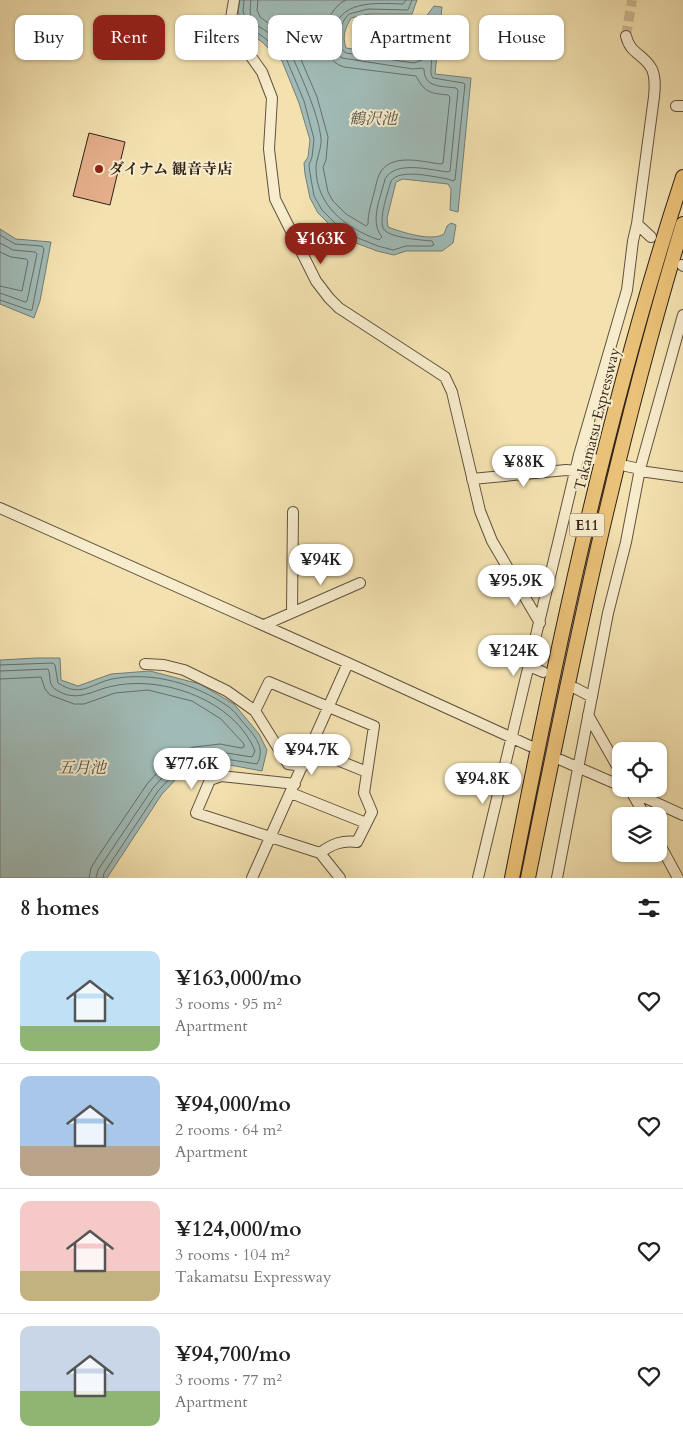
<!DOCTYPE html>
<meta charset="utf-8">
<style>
:root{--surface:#fff;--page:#f6f6f6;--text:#222;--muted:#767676;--line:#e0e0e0;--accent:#8f2418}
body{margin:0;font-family:Cardo,"Noto Serif JP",serif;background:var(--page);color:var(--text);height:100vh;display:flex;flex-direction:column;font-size:19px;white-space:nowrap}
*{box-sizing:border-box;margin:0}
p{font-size:16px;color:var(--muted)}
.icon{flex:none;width:28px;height:28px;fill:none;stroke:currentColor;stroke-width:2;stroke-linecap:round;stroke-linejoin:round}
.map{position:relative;height:878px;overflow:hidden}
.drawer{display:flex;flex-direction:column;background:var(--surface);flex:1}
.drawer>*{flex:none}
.guide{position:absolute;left:15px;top:15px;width:654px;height:45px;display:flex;gap:10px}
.tools{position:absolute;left:612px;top:742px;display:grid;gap:10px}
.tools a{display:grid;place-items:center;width:55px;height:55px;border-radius:10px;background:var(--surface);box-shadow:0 1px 4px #0004;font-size:25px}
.price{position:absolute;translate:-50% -42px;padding:0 11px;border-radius:18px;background:#fff;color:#222;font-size:16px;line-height:32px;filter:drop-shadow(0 1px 2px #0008)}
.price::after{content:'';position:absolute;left:50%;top:30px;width:15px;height:11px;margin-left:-8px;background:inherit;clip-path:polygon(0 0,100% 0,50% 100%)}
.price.current{background:var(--accent);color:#fff}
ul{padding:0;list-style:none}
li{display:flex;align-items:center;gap:15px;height:125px;padding:0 20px}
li+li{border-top:1px solid var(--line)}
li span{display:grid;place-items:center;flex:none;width:140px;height:100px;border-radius:10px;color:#555}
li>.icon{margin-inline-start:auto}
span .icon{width:60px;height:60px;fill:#fffc;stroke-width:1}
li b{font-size:21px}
h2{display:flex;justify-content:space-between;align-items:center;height:60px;padding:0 20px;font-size:21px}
.chip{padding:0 18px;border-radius:10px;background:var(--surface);box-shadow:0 1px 4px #0004;font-size:18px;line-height:45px}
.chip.current{background:var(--accent);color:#fff}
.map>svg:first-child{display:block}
</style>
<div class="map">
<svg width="683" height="878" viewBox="0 0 683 878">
<rect width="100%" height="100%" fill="#f3e2b0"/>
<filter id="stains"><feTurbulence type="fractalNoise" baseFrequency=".004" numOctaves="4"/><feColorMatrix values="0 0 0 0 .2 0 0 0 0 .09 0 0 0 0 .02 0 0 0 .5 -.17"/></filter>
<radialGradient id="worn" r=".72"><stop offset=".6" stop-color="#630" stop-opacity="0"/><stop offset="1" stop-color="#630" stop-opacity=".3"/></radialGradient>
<path fill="#a0bbb7" stroke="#747d78" d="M240 0H417L412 14H369L351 18C345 29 342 36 346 48L415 58 423 55C427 42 431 31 425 18L434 6 442 7 435 74 471 78 458 212 450 210 451 189 448 184 403 179 396 182 387 218 388 227C401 232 432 242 444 234L447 226 451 223 456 225 453 243 442 251H406L394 255 377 251 356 243 334 229 318 213 310 198 305 174 304 163 308 157 310 140 299 103 282 61 262 42 244 29 238 11Z
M0 229 16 239 51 242 40 301 34 318 0 304Z
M36 658H60L61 680 78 686 111 674 150 671 200 684 234 704 259 734 267 750 262 771 219 763 196 765 179 776 162 794 107 878H0V660Z"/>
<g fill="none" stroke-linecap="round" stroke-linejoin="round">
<path stroke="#686e68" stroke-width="1" d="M244 0 243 11 248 26 266 39 286 58 304 101 314 139 312 157 309 165 310 173 314 196 322 210 337 225 358 238 378 246 393 250 406 246H431L434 245 432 241C422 240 387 238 383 228 379 217 388 192 391 181 400 168 434 177 448 179L453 181 455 180 465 84 463 83 433 78C428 72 434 63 430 57L414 63 346 53C332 44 340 23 349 14L368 9 408 10 412 0
M251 0C250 7 249 16 254 22 257 26 263 29 266 31 275 38 288 48 293 58 303 81 318 113 321 138 322 148 316 159 316 168 316 206 346 228 379 240L382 237C369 221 381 197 385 179 395 160 430 170 448 172L450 171 458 90 456 88C442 86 424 88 424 69L422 68 413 69 342 58C335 54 331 43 332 35 339 0 372 3 403 4L406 0
M258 0 257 10 260 17 275 28 297 50 317 97 328 137 326 160 323 167 328 192 333 201 346 214 366 226 368 224C368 214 371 204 374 193 376 186 377 177 381 171 394 153 423 162 441 164L443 163 450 97 448 95C430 93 425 93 416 76L344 67C315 59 322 10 346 0
M0 235 15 244 42 246 44 249 32 310H29L0 300
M0 243 13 250 35 252 37 254 27 301 25 302 0 293
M0 252 11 257 26 259 28 261 22 291 0 286
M0 665 53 663 55 665 58 683C81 698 90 684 112 679 153 671 196 684 229 707 236 712 241 721 247 727 257 738 265 750 257 764L219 758 195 761 176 772 158 791 104 873 103 878
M0 671 48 669C51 675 48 684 55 689 77 704 92 690 113 686 164 675 235 701 255 751L252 757 220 752 195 754 172 767 153 788 98 870 96 878
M0 679 41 677 45 689 50 695 74 704H84L115 693 148 690 192 701 221 719 244 744V747L241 748 220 744 194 747 187 749 167 762 147 784 97 858 91 868 89 878"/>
</g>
<path fill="#e6af8c" stroke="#312119" d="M89 133 125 142 110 205 73 196Z"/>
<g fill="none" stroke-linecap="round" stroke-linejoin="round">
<path stroke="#ccbb92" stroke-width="10" stroke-dasharray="10 5" stroke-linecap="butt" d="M626 36 632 0"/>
<g stroke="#62513f" stroke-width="12">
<path id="minor" d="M234 0 230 24 235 34 262 72 272 98 269 149 275 199 316 281 329 298 339 308 445 377 452 392 480 511 492 541 540 623
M676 106H683
M637 224 651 237
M682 265 683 266
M579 455 594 459
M626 466 640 469
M640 471 683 477
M472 479 566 470 575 471
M0 508 348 663 530 746
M292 612 293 512
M264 625 360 583
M145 664 164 665 184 670 227 691 255 711 288 764 303 766
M529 666 543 672
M575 688 592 697
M255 711 269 682 374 726 364 793 372 812 357 842C342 840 332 844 320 853
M588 715 621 773
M310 749 367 772
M561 760 621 786
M295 784 221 776 210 780 196 813 320 853 340 878
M626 789 683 815
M631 791 645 816
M291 793 366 823
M659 843 678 878
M252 878 348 663
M478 878 579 455 627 290 633 241 637 224 654 97C655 87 656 74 650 66 641 53 630 53 626 36
M557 878 608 613 626 542 640 469 683 315"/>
</g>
<g stroke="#312119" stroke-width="16">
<path id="highway" d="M512 878C558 642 608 406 683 177
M528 878C572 658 618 439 683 224"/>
</g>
<use href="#minor" stroke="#f7eccc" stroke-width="10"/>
<use href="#highway" stroke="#eac178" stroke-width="14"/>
</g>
<circle fill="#8f2418" stroke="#f7eccc" stroke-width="2" cx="99" cy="169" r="5"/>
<g text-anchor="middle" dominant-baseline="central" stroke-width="4" stroke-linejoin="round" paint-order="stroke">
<rect fill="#f7eccc" stroke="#6c5e4f" stroke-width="1" x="569.5" y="513.5" width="35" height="23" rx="4"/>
<g font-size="14" font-weight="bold" fill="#312119">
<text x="587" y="525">E11</text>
</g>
<g font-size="15" font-weight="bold" fill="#312119" stroke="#f7eccc" text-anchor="start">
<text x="109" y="169">ダイナム 観音寺店</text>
</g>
<g font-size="15" fill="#312119" stroke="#f7eccc">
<text transform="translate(597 419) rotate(-76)">Takamatsu Expressway</text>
</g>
<g font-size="16" font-style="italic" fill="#524f48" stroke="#f7eccc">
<text x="373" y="119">鶴沢池</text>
<text x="82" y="768">五月池</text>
</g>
</g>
<rect width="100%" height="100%" filter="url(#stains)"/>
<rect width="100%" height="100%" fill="url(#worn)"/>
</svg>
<div class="tools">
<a><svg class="icon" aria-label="locate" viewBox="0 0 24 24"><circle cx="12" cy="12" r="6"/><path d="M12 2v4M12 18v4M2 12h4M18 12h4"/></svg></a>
<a><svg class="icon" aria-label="layers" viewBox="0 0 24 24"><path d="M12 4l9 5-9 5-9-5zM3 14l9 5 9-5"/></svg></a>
</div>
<b class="price current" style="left:321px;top:265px">¥163K</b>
<b class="price" style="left:524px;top:488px">¥88K</b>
<b class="price" style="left:321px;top:586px">¥94K</b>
<b class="price" style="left:516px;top:607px">¥95.9K</b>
<b class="price" style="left:514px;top:677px">¥124K</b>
<b class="price" style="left:312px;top:776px">¥94.7K</b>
<b class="price" style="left:192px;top:790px">¥77.6K</b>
<b class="price" style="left:483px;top:805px">¥94.8K</b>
<div class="guide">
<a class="chip">Buy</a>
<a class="chip current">Rent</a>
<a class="chip">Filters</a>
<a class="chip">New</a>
<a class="chip">Apartment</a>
<a class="chip">House</a>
</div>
</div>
<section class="drawer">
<h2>8 homes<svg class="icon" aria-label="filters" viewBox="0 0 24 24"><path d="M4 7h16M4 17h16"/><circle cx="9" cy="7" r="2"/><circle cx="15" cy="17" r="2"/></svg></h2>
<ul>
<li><span style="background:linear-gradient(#bfe0f5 75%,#8fb573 0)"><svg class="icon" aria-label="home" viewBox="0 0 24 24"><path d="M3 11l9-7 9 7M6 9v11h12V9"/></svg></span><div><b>¥163,000/mo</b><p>3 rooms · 95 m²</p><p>Apartment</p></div><svg class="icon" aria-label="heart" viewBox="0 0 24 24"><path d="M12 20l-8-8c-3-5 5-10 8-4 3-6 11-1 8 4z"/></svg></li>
<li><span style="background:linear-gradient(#a9c7e8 70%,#b9a48a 0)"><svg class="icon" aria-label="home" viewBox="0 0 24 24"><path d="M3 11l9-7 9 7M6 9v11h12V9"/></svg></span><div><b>¥94,000/mo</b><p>2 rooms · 64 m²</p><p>Apartment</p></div><svg class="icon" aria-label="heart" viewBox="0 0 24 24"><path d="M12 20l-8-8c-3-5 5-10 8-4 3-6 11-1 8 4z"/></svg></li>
<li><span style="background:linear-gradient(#f6c9c9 70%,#c2b280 0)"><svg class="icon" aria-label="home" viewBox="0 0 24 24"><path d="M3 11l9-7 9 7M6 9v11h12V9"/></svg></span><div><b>¥124,000/mo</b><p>3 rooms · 104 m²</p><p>Takamatsu Expressway</p></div><svg class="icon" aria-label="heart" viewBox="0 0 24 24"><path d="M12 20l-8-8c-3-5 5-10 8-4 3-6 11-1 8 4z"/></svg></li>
<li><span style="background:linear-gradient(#c9d6e8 65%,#8fb573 0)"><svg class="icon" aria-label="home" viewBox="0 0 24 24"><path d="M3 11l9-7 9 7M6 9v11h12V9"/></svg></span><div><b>¥94,700/mo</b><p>3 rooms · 77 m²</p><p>Apartment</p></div><svg class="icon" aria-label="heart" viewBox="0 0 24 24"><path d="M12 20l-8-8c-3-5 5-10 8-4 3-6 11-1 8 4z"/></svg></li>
</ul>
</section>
